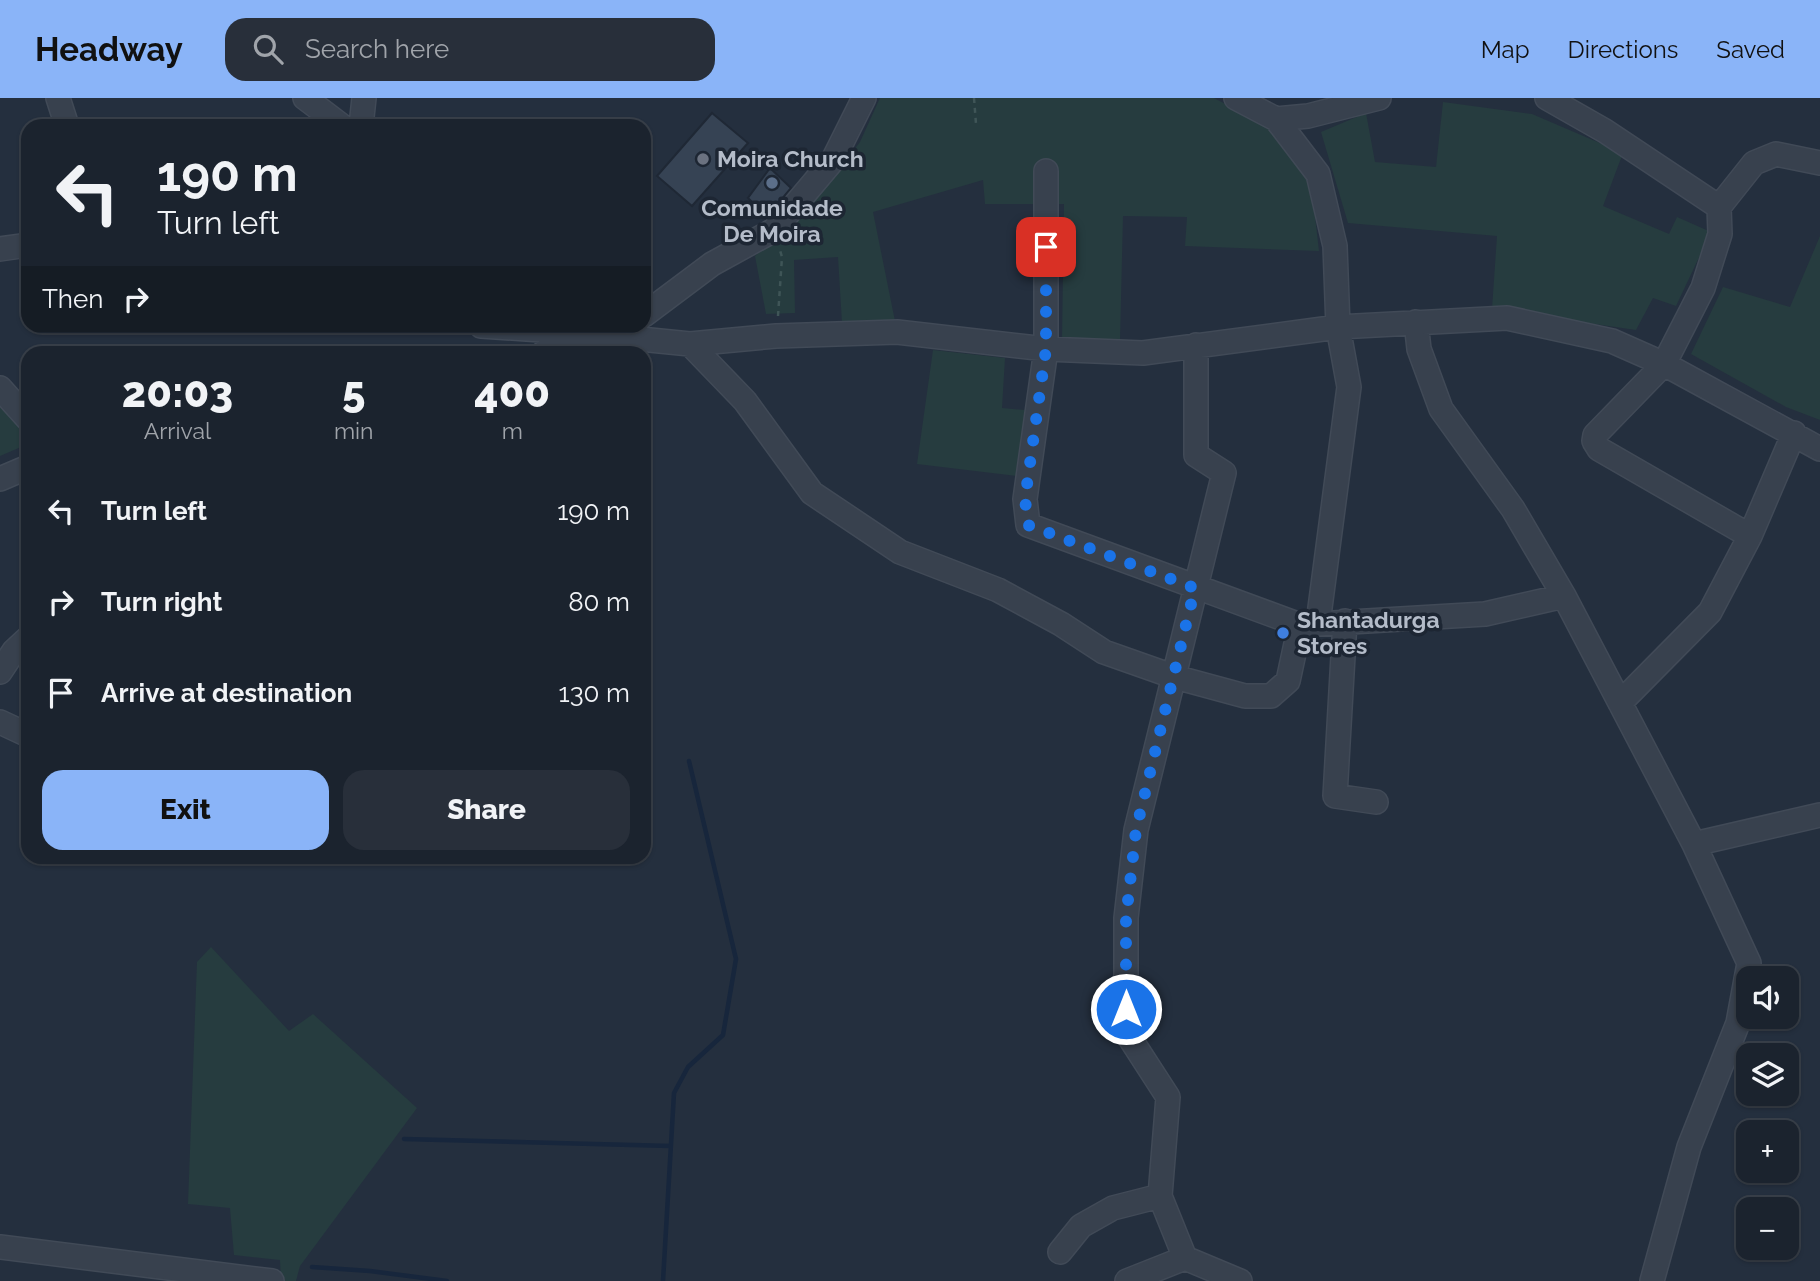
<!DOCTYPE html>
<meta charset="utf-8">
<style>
:root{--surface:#1b232e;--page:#282f3a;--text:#f1f3f6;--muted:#a0a4aa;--line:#39404a;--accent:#8ab4f8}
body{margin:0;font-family:Raleway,sans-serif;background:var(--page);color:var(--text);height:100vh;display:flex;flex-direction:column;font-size:26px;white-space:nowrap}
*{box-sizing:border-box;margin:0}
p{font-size:23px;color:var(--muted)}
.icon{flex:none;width:38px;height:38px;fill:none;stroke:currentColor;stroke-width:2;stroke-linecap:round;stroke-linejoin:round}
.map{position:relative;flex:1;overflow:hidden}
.sheet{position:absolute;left:21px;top:248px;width:630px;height:518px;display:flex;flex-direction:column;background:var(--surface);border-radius:21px;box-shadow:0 2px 5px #0004,0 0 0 2px var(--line)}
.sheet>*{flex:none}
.top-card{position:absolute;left:21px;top:21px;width:630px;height:214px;border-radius:21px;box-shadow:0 2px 5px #0004,0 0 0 2px var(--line);background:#1b232e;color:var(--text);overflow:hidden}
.tools{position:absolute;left:1736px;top:868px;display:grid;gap:14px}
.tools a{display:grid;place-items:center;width:63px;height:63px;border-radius:14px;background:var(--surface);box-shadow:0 2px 5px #0004,0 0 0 2px var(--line);font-size:35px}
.pin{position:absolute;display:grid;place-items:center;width:60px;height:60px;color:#fff;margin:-30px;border-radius:14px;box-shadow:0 4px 10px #0006}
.me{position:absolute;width:77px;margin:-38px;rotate:0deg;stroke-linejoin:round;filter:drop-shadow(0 0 5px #0008)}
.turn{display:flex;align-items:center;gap:24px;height:147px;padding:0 21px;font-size:32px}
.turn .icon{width:91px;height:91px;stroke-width:2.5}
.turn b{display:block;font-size:49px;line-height:60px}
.then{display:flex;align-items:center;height:66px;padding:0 21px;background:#0003;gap:14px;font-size:26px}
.eta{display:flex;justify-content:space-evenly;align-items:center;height:119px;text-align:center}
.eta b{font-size:42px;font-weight:800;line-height:49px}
.cta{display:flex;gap:14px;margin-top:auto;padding:14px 21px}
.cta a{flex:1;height:80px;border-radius:21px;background:var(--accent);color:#111;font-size:28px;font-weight:800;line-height:80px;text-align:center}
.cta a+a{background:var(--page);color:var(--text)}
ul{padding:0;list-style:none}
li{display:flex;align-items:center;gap:21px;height:91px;padding:0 21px}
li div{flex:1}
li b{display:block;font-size:26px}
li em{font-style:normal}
header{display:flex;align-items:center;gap:42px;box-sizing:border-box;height:98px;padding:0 35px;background:var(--accent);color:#111}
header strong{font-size:33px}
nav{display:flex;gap:38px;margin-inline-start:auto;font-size:24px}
.search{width:490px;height:63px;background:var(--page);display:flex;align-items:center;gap:18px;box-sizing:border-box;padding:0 24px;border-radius:21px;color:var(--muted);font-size:26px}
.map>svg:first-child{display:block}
.green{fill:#263c3f}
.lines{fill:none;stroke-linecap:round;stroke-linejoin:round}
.stream{stroke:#17263c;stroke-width:4.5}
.building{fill:#364354;stroke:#1f2835;stroke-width:2}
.minor-casing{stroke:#414a57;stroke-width:26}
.path{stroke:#3f5557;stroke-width:2.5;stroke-dasharray:5 5;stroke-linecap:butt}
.minor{stroke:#38414e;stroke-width:23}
.route{stroke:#1a73e8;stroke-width:12;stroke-dasharray:0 21.6}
.worship-dot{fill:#6b7280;stroke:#1d2633;stroke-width:2.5}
.service-dot{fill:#5c6f8a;stroke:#1d2633;stroke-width:2.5}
.shop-dot{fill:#3f7fe0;stroke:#1d2633;stroke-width:2.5}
.labels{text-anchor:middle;stroke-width:7;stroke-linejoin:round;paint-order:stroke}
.poi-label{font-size:23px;font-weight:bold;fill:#b4bcc9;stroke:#1d2633;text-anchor:start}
</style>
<header>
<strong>Headway</strong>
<div class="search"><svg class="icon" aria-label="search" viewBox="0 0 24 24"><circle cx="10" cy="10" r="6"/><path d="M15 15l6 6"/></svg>Search here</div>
<nav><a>Map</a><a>Directions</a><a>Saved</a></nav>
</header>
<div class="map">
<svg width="1820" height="1183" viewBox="0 0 1820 1183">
<rect width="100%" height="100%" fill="#242f3e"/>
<path class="green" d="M880 0H1214L1267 28 1310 75 1319 153 1185 148 1187 119 1123 118 1120 243H1062L1064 106H985L983 82 873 114 896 228 842 225 838 159 794 162 795 215 766 216 755 158 808 112 860 44Z
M1443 4 1532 16 1623 55 1603 108 1669 136 1677 119 1711 134 1676 208 1653 200 1636 232 1492 211 1497 138 1348 125 1321 34 1366 15 1375 64 1436 69Z
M1820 138V322L1786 309 1691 256 1723 189 1790 209Z
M933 252 1005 260 1002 310 1025 312 1017 378 917 366Z
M0 301 28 332V346L0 358Z
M211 849 289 933 313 916 417 1010 300 1168 296 1183H281L280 1162 234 1157 230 1110 188 1106 197 864Z"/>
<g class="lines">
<path class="stream" d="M404 1041 671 1048
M312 1169 370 1173 447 1183
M663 1183 674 995 688 969 723 937 736 861 689 663"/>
</g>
<path class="building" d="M712 15 748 45 692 108 657 78Z
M770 70 791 90 767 119 748 100Z"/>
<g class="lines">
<g class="minor-casing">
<path id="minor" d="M58 0 67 28
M305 0 342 28
M1236 0 1276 21 1318 76 1335 148 1338 229 1349 289 1318 525
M1547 0 1605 33 1719 109
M1276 21 1308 18 1379 0
M361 28 364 0
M1046 73V251L1025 401 1028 427 1300 527 1485 516 1564 498
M0 151 28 147
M644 217 712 166 774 132 833 62 864 0
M1416 224 1419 251 1441 311 1513 411 1564 498 1694 746 1749 865 1738 925 1689 1049 1652 1183
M481 228 570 234
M690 246 745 303 812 395 900 454 998 492 1061 526 1104 554 1175 579 1245 598H1271L1288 583 1300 527
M1196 247V357L1224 375 1136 732 1126 820V934L1168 999 1160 1098 1185 1160 1240 1183
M542 256 570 234 690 246 776 238 897 234 1046 251 1143 255 1338 229 1507 220 1612 243 1664 266 1820 351
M0 290 28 321
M0 381 28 369
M1750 438 1599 351 1594 343 1595 337 1664 266 1703 190 1720 136 1719 109 1754 65 1776 56 1820 65
M1345 523 1335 698 1376 704
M0 574 14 553 28 540
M1620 605 1710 514 1750 438 1794 335
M0 624 28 637
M1694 746 1820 717
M0 1149 272 1183
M1060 1154 1081 1128 1113 1110 1160 1098
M1127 1183 1185 1160"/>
</g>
<path class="path" d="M974 0 976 26
M778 218 782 159 779 149"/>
<use href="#minor" class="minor"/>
</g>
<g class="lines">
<path class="route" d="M1046 149V251L1025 401 1028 427 1195 490 1136 732 1126 820V911"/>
</g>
<circle class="worship-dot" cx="703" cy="61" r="7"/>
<circle class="service-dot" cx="772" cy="85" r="7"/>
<circle class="shop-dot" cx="1283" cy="535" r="7"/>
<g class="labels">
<g class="poi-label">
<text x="717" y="69">Moira Church</text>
<text x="772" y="118" text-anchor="middle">Comunidade<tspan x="772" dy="26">De Moira</tspan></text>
<text x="1297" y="530">Shantadurga<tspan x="1297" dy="26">Stores</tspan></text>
</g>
</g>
</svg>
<div class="tools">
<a><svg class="icon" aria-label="sound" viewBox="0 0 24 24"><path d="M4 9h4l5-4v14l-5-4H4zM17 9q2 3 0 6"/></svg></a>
<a><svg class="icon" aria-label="layers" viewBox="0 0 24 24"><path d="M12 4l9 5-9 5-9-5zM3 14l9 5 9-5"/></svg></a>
<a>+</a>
<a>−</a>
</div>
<div class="pin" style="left:1046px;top:149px;background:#d93025"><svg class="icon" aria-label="arrive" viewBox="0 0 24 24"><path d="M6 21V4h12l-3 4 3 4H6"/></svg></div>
<svg class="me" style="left:1126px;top:911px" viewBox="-20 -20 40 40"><circle r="17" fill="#1a73e8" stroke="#fff" stroke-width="3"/><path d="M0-11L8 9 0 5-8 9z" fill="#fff"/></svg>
<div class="top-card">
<div class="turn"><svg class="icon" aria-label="left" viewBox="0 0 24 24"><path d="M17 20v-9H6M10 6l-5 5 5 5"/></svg><div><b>190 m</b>Turn left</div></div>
<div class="then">Then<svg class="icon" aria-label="right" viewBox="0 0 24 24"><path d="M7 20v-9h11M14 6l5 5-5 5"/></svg></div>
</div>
<section class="sheet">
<div class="eta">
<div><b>20:03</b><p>Arrival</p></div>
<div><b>5</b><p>min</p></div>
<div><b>400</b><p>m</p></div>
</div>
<ul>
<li><svg class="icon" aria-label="left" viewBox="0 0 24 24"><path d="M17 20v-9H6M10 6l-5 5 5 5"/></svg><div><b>Turn left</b></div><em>190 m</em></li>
<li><svg class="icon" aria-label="right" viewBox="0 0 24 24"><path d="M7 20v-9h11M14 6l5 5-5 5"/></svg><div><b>Turn right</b></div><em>80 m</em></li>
<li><svg class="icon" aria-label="arrive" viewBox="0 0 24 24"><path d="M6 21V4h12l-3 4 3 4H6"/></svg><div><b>Arrive at destination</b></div><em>130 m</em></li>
</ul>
<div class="cta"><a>Exit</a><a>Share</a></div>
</section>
</div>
